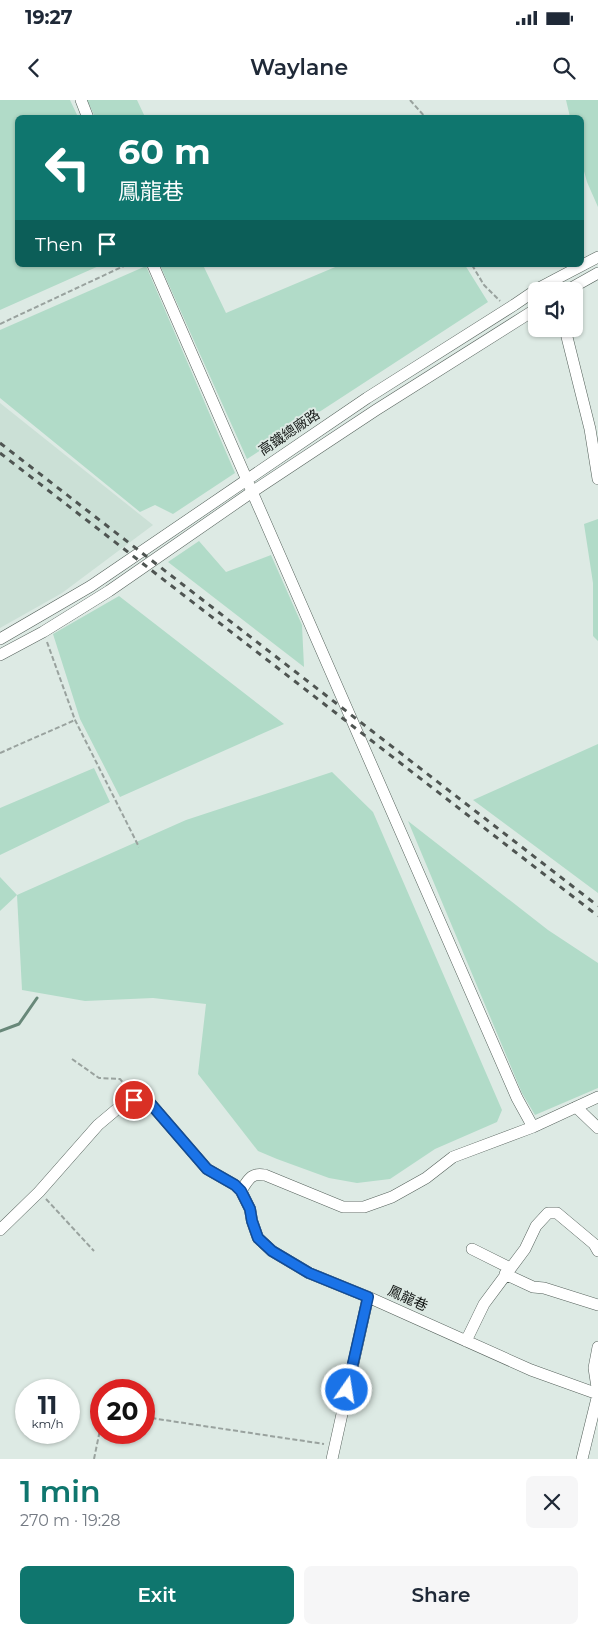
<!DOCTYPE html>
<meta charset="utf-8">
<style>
:root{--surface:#fff;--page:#f6f6f7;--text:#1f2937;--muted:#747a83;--accent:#0f766e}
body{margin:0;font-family:Montserrat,"Noto Sans TC",sans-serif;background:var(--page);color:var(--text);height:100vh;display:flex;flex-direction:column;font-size:19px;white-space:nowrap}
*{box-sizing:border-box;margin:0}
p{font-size:16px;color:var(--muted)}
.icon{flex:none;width:28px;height:28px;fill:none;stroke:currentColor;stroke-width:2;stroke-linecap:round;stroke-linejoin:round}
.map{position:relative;height:1359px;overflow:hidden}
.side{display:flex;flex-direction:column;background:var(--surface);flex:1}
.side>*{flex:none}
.top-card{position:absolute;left:15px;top:15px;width:569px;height:152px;border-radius:8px;box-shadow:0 1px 4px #0004;background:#0f766e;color:#fff;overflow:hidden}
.controls{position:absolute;left:528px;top:182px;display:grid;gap:10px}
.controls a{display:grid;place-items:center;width:55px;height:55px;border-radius:8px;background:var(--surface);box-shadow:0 1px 4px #0004;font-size:25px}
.speed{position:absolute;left:15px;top:1279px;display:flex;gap:10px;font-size:25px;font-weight:700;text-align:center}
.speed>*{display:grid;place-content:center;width:65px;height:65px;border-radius:50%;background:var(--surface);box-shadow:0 1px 4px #0004;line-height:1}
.speed small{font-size:12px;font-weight:400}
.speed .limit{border:8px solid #d22;background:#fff;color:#111}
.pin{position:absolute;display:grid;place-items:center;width:42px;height:42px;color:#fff;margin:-21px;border:2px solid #fff;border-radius:50%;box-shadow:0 1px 5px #0007}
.me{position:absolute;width:55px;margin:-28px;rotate:13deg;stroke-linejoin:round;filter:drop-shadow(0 0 4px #0008)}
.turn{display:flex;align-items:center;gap:18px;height:105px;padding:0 20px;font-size:22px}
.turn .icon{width:65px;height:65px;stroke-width:2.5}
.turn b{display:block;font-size:35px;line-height:42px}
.then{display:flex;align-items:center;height:48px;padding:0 20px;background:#0003;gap:10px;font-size:19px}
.round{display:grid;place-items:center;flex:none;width:52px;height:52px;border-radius:8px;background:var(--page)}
.overview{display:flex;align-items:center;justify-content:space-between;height:85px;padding:0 20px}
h1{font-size:30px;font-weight:600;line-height:38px;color:var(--accent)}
.cta{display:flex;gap:10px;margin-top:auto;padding:10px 20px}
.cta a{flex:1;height:58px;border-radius:8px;background:var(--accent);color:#fff;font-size:20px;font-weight:600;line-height:58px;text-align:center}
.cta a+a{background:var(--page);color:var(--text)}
.status{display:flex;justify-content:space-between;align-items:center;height:35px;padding:0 25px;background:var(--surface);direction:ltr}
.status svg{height:14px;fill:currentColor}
header{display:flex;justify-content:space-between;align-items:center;height:65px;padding:0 20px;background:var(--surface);font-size:22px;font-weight:600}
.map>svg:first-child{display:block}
.built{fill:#cbe0d6}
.green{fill:#b1dbc8}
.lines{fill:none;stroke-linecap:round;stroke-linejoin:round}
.stream{stroke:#688879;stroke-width:3}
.minor-casing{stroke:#55615b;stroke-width:12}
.path{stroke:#99a29e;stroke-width:2;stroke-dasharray:5 2.5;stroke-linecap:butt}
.minor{stroke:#fff;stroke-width:11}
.rail{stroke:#4f5552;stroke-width:3;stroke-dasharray:6 6;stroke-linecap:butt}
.route-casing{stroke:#114b97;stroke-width:12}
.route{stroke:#1a73e8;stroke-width:9}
.labels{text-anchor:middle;stroke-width:4;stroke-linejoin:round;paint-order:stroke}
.street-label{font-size:14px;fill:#151917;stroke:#ddeae4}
</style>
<div class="status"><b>19:27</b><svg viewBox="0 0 49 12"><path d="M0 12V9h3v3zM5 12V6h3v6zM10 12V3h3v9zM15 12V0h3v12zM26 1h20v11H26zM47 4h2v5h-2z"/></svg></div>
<header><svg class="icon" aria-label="back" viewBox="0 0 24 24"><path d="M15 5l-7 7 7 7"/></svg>Waylane<svg class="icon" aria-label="search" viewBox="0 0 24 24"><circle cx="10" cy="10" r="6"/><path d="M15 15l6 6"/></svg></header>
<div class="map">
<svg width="598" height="1359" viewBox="0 0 598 1359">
<rect width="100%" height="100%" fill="#ddeae4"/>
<path class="built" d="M0 303 153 425 62 493 0 528Z"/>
<path class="green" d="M0 0H70L78 17 18 18V165H101L0 210Z
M87 0H137L145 17H95Z
M566 0H598V107L587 82 581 60V18L570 17Z
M160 165H203L226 213 340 165H465L488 202 247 359Z
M146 166 235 373 173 414 155 405 140 412 0 298V230Z
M598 419V541L593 536V483L584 424Z
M199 441 226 472 271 455 302 525 304 567 168 462Z
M119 496 284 624 120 697 80 619 53 534Z
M598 644V793L473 700Z
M94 668 110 702 0 755V708Z
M332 672 373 712 502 1010 497 1022 435 1049 390 1079 357 1083 329 1078 277 1059 258 1051 198 974 206 904 153 898 85 901 22 890 17 795 0 811V777L17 795 186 720Z
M408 721 548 830 598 863V988L535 1015 522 993Z"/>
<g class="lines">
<path class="stream" d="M0 931 19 924 37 898"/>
<g class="minor-casing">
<path id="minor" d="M81 0 88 18
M153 165 517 998 533 1027
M566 191 598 173
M565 229 590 329 598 379
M0 539 91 486 367 298 514 205 539 188 598 157
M0 555 43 532 109 491 252 392 376 310 536 209
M576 1007 598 1028
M241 1091C248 1080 251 1072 265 1075L343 1107H364L392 1097 426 1078 453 1057 533 1027 598 997
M0 1130 39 1092 98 1025 123 1004 134 1000 150 1003 207 1069 235 1085 241 1091 250 1109 252 1121 258 1138 272 1151 309 1173 368 1197 531 1270 598 1294
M472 1149 510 1168
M505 1174 533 1187 544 1188 598 1205
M466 1241 484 1204 525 1149 536 1126 548 1113H557L594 1144 598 1151
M332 1359 368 1197
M582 1359 598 1294 594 1268 598 1247"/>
</g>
<path class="path" d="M410 0 426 18
M472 165 484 185 500 201
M0 224 126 165
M47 542 75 620 139 747
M0 653 75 620
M72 959 99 978 120 979 130 991
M46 1099 94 1151
M144 1317 324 1344
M94 1359 101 1325"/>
<use href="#minor" class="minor"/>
<path class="rail" d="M0 343 598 806
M0 353 598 816"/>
</g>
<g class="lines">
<g class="route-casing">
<path id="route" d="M134 1000 150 1003 207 1069 235 1085 241 1091 250 1109 252 1121 258 1138 272 1151 309 1173 368 1197 347 1290"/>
</g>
<use href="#route" class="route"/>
</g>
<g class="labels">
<g class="street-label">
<text transform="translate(289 332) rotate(-34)" y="5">高鐵總廠路</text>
<text transform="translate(408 1198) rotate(24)" y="5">鳳龍巷</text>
</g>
</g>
</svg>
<div class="controls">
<a><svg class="icon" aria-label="sound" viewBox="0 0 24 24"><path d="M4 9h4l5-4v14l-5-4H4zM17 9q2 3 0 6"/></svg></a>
</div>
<div class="speed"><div>11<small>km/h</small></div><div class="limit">20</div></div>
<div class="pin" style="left:134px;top:1000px;background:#d93025"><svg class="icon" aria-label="arrive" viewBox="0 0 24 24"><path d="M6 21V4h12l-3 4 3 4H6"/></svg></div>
<svg class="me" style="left:347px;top:1290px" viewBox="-20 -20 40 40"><circle r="17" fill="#1a73e8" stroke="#fff" stroke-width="3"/><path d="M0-11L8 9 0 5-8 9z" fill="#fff"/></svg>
<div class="top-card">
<div class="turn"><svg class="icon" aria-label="left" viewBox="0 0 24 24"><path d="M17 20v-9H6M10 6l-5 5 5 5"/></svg><div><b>60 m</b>鳳龍巷</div></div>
<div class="then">Then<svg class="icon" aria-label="arrive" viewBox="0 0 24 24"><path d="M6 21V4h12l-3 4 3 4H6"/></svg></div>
</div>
</div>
<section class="side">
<div class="overview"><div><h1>1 min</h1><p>270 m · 19:28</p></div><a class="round"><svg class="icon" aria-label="close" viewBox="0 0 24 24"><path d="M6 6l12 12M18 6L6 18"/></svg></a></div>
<div class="cta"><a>Exit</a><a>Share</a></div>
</section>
